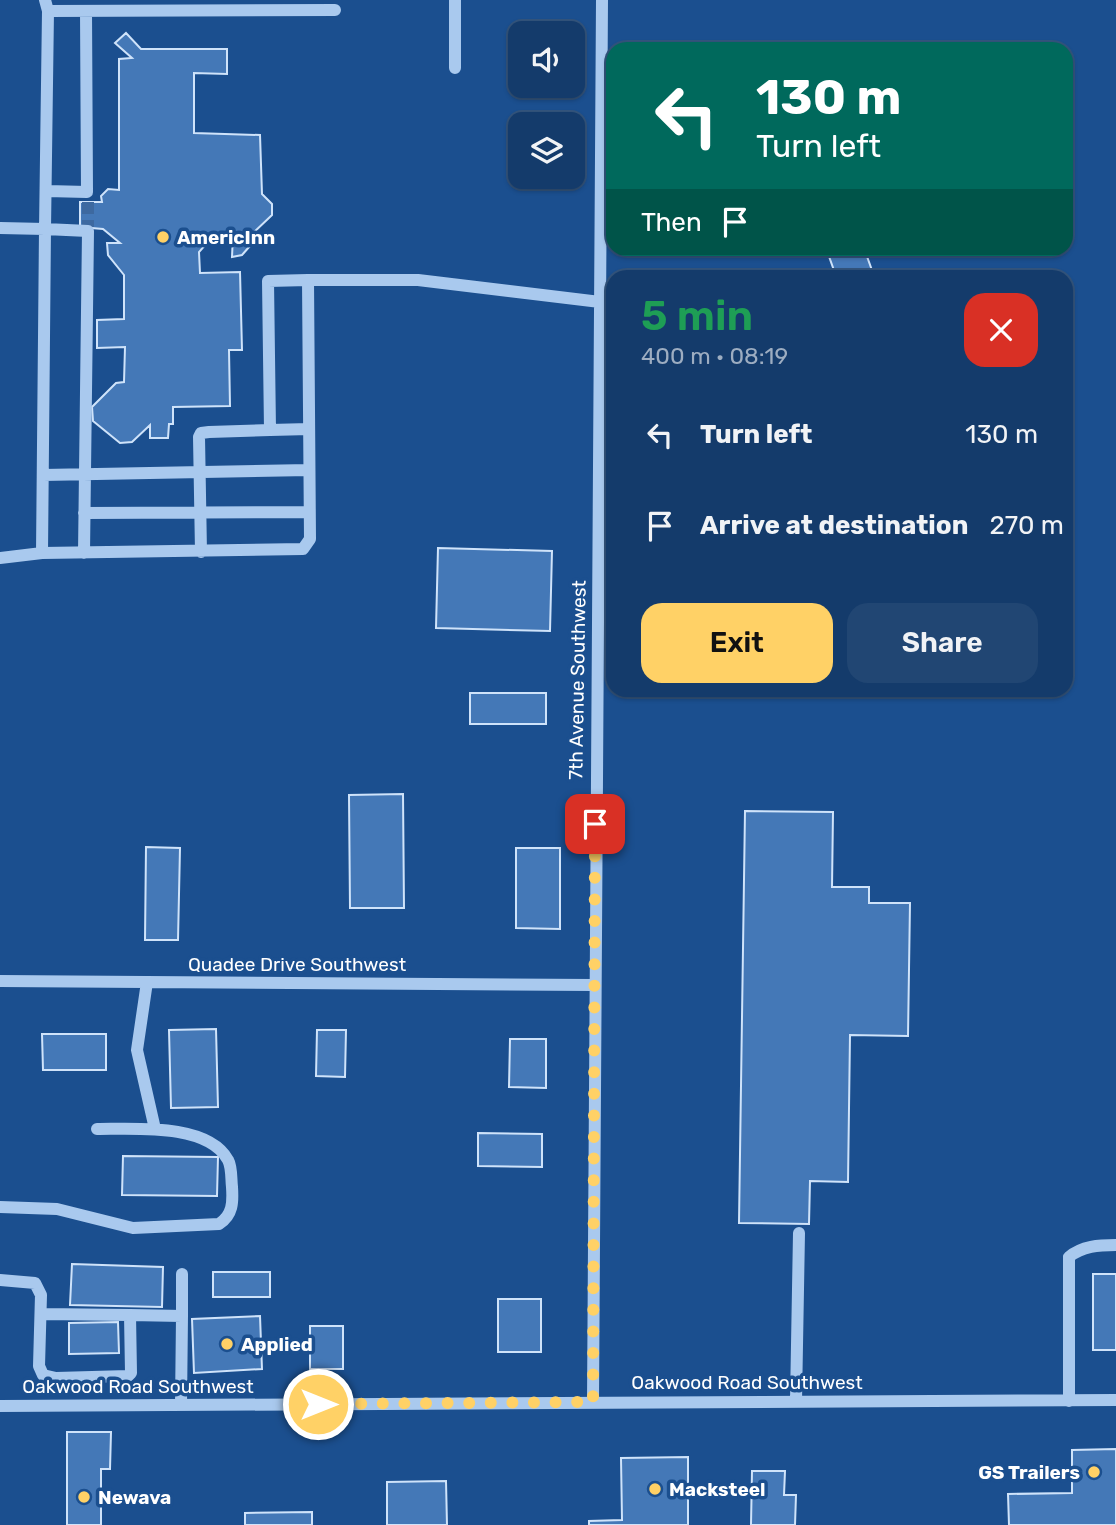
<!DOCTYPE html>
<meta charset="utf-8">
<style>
:root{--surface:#143b6b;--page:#214673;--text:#f1f3f6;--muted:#9dadc1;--line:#33557e;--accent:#ffd166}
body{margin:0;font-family:Rubik,sans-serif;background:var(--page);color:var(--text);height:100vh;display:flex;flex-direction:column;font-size:26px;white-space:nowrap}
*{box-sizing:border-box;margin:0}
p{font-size:23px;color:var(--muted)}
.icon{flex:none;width:38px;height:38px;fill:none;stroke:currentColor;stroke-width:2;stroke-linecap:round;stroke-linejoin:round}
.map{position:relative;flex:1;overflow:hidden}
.sheet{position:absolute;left:606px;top:270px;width:467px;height:427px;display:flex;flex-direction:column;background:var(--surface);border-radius:21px;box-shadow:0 2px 5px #0004,0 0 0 2px var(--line)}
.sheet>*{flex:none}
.guide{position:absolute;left:606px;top:42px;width:467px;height:214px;border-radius:21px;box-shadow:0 2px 5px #0004,0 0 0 2px var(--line);background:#00695c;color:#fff;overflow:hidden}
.controls{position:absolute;left:508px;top:21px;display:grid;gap:14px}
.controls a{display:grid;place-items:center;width:77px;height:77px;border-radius:14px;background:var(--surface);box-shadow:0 2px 5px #0004,0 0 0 2px var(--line);font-size:35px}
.pin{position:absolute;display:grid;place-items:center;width:60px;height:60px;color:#fff;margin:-30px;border-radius:14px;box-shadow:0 4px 10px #0006}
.me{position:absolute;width:77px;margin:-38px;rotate:90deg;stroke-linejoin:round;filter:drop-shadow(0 0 5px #0008)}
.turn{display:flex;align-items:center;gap:24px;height:147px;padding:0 35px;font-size:32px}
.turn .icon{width:91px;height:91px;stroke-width:2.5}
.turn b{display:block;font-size:49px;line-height:60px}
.then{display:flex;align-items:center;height:66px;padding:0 35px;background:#0003;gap:14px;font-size:26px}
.round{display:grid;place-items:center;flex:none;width:74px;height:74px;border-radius:21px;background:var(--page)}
.overview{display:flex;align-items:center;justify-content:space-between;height:119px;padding:0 35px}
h1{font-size:42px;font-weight:600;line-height:52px;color:#1e9e55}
.action{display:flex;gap:14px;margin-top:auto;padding:14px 35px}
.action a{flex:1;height:80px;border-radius:21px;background:var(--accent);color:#111;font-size:28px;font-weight:600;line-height:80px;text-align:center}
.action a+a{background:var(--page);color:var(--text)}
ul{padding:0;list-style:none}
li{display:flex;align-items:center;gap:21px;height:91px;padding:0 35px}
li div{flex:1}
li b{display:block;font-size:26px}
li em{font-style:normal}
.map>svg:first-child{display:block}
.building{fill:#4478b7;stroke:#cfe3fa;stroke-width:2}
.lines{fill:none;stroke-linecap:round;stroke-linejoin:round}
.minor-tunnel{stroke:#3d69a0;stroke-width:12;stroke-dasharray:12 6;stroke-linecap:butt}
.minor{stroke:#a9c9ee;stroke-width:12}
.route{stroke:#ffd166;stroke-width:12;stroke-dasharray:0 21.6}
.poi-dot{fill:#ffd166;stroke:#1b4f8f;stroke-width:2.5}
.labels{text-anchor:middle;stroke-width:7;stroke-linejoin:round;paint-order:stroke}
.poi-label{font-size:19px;font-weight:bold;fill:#fff;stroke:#1b4f8f;text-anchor:start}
.street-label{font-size:19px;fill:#fff;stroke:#1b4f8f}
</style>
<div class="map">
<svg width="1116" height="1525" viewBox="0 0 1116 1525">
<rect width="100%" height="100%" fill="#1b4f8f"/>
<path class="building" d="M126 33 141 49H227V74L194 73V133L260 135 262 194 272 204V215L250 236 257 238 242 255 232 257 233 235H214L199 252 200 273 240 272 242 350H229L230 406 173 407V424H169L168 438H150V425L132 442 120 443 93 421 92 407 116 383 124 382 125 347 97 348V320L124 319V275L108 255 107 243H120L103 229 80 227V202H102L101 196 108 189 119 190V59L132 58 115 43Z
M826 248H864L874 276H836Z
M438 548 552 551 550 631 436 628Z
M470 693H546V724H470Z
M403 794 404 908H350L349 795Z
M745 811 833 812 832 887H869V903H910L908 1036 850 1035 848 1182 810 1181 809 1224 739 1223Z
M146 847 180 848 178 940H145Z
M516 848H560V929L516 928Z
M216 1029 218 1107 171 1108 169 1030Z
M317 1030H346L345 1077 316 1076Z
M42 1034H106V1070H43Z
M510 1039H546V1088L509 1087Z
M478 1133 542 1134V1167L478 1166Z
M123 1156 218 1157 217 1196 122 1195Z
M72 1264 163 1267 162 1307 70 1305Z
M213 1272H270V1297H213Z
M1093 1274H1116V1350H1093Z
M498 1299H541V1352H498Z
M260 1316 262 1369 194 1373 192 1319Z
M118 1322 119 1353 69 1354V1323Z
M310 1326H343V1369H310Z
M67 1432H111L110 1469H101V1525H67Z
M1116 1449V1525H1009L1008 1494 1072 1493V1450Z
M688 1457V1525H589V1521L622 1520 621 1458Z
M752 1471H785L784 1495H796L795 1525H751Z
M446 1481 447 1525H387V1482Z
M312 1512V1525H245V1513Z"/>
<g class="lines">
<path class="minor-tunnel" d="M88 202V227"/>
<path class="minor" d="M48 11 335 10
M455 68V0
M47 191 87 192 86 11
M0 228 45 229 48 11 45 0
M270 430 309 429
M43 475 309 470
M84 513 309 512
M201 552 199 437 201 433 209 432 270 430 268 281 308 280
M42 553 303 549 310 539 308 280H418L600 302
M0 558 42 553 45 229 88 231 84 553
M0 981 594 985
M147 982 137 1050 155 1129
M0 1207 57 1209 133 1228 219 1224C233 1215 233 1202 232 1187 231 1179 232 1167 228 1160 208 1123 134 1129 97 1129
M182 1274V1316
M0 1280 35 1283 41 1295 39 1366 43 1375 56 1378 128 1376 131 1373 130 1315 182 1316 181 1405
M41 1314 130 1315
M796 1401 799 1233
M1069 1401V1257C1082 1246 1099 1245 1116 1245
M593 1402 602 0
M0 1406 1116 1400"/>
</g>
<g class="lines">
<path class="route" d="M318 1404 593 1402 595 824"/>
</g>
<g class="poi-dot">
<circle cx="163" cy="237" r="7"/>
<circle cx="227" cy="1344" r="7"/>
<circle cx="1094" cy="1472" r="7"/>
<circle cx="655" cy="1489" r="7"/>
<circle cx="84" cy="1497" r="7"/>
</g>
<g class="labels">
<g class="poi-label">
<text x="177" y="244">AmericInn</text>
<text x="241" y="1351">Applied</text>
<text x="1080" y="1479" text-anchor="end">GS Trailers</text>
<text x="669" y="1496">Macksteel</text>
<text x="98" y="1504">Newava</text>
</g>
<g class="street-label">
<text transform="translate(577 680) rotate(-89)" y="7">7th Avenue Southwest</text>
<text x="297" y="971">Quadee Drive Southwest</text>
<text x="747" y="1389">Oakwood Road Southwest</text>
<text x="138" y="1393">Oakwood Road Southwest</text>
</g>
</g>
</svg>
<div class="controls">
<a><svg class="icon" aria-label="sound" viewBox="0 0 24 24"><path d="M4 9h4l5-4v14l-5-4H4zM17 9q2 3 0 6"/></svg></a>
<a><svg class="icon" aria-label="layers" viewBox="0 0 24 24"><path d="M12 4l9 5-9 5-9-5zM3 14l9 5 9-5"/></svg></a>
</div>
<div class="pin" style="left:595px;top:824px;background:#d93025"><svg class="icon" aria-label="arrive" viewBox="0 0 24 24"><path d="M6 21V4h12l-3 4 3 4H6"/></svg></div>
<svg class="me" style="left:318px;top:1404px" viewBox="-20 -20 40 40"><circle r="17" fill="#ffd166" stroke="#fff" stroke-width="3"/><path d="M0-11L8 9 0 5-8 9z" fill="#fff"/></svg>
<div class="guide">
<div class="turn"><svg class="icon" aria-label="left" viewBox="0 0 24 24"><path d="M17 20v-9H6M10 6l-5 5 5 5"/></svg><div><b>130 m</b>Turn left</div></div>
<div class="then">Then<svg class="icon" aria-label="arrive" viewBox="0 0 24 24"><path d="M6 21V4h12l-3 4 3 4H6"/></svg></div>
</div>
<section class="sheet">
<div class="overview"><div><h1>5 min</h1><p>400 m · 08:19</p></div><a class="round" style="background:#d93025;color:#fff"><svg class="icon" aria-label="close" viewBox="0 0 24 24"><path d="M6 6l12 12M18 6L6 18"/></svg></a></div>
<ul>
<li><svg class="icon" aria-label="left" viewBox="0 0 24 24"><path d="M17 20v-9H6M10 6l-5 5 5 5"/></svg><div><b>Turn left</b></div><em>130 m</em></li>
<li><svg class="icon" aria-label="arrive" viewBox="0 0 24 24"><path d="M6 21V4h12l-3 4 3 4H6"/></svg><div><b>Arrive at destination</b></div><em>270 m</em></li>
</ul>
<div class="action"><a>Exit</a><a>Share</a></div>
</section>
</div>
